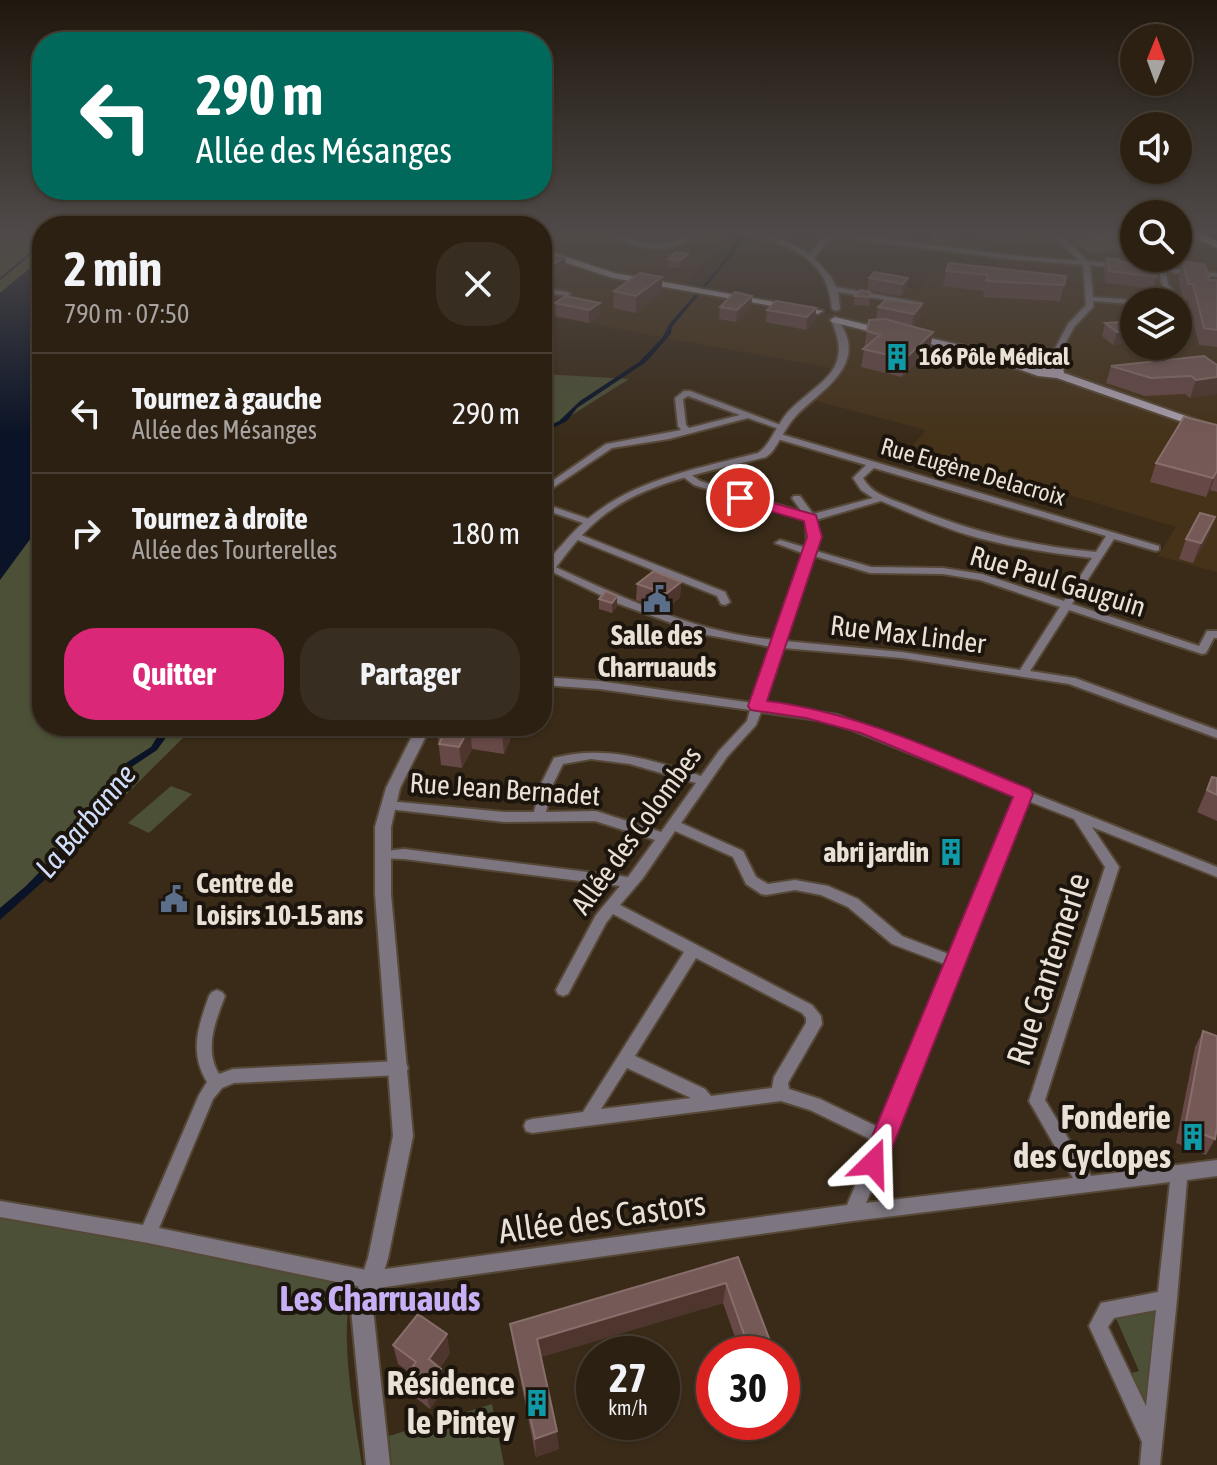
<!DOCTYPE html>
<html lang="fr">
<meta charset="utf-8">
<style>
:root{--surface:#2c2013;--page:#382d21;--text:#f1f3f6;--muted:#a6a3a0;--line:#483e33;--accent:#db2777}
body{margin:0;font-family:"Asap Condensed",sans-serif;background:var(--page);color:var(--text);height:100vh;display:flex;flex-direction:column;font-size:30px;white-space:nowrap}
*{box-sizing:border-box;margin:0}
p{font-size:26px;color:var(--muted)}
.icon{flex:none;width:44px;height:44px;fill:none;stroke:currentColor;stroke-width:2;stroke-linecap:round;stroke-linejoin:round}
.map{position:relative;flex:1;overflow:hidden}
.drawer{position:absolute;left:32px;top:216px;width:520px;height:520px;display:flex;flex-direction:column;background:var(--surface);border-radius:32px;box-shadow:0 2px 6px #0004,0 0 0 2px var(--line)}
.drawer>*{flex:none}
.hud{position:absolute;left:32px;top:32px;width:520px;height:168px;border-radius:32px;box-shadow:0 2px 6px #0004,0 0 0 2px var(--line);background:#00695c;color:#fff;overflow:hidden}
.needle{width:52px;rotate:1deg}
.buttons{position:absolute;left:1120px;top:24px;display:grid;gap:16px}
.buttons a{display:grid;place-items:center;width:72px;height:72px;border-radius:50%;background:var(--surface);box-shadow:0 2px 6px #0004,0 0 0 2px var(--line);font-size:40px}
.speed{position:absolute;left:576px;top:1336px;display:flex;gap:16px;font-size:40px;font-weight:700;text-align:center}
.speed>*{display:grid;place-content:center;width:104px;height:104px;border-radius:50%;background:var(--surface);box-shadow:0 2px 6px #0004,0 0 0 2px var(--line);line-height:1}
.speed small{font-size:20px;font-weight:400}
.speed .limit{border:12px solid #d22;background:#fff;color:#111}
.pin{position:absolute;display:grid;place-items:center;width:68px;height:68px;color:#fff;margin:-34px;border:4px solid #fff;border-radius:50%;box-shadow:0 2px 8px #0007}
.me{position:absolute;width:88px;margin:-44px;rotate:22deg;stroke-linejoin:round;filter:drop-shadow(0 0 6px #0008)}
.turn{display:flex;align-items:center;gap:28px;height:168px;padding:0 32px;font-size:36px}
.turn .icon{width:104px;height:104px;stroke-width:2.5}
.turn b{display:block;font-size:56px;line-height:68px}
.round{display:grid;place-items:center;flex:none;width:84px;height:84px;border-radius:32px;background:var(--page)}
.summary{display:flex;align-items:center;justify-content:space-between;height:136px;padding:0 32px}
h1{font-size:48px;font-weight:700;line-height:60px}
.action{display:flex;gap:16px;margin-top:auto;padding:16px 32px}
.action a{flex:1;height:92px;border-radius:32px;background:var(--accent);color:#fff;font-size:32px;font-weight:700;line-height:92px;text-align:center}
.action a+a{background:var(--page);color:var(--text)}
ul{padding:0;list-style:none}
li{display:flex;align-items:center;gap:24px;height:120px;padding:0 32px;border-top:2px solid var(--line)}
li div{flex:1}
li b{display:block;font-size:30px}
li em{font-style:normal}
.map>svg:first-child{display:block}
.built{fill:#453219;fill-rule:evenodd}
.green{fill:#4b5036}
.water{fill:#0a1327}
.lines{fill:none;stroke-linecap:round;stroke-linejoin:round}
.stream{stroke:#0a1327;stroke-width:2}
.minor-casing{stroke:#564837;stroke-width:4}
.tertiary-casing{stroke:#564837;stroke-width:4}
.secondary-casing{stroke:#564837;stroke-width:4}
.primary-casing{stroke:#564837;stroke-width:4}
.minor{fill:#7d7680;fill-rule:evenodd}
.tertiary{fill:#7d7680;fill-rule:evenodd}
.secondary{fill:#aa9fae;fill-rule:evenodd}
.primary{fill:#cdbfd2;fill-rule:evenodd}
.wall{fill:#664847}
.shaded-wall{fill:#4e362e}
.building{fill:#745956;stroke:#876e6a;stroke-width:2}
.route{fill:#db2777;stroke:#8e194d;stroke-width:2}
.labels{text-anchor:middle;stroke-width:8;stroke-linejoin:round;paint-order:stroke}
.far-poi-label{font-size:24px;font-weight:bold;fill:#eae1d6;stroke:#1c150d;text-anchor:start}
.far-street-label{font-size:24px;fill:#eae1d6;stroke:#1c150d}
.street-label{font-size:28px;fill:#eae1d6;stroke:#1c150d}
.poi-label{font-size:28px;font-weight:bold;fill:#eae1d6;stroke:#1c150d}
.water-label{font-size:30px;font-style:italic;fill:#d1dffd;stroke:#1c150d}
.near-street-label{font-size:34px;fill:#eae1d6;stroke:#1c150d}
.near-poi-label{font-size:34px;font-weight:bold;fill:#eae1d6;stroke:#1c150d;text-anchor:end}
.near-neighbourhood-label{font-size:36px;font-weight:bold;fill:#c7b0f5;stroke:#1c150d}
</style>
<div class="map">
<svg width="1217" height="1465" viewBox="0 0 1217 1465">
<rect width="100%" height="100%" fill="#3a2b19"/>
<path class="built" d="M542 233H727L684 287 832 314 831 275 918 289 927 274 969 280 977 264 995 266 1000 254 975 233H1134V258H1178V233H1191L1217 245V572L1158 556 1176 527 1053 490 1048 493 906 452 926 430 809 399 836 369 542 315ZM1134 302H1178V346H1134Z"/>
<path class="green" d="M0 233H42V726H195L0 920Z
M542 374 629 379 542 434Z
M171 786 192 794 149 833 128 823Z
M0 1202 358 1276C334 1314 355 1419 362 1465H0Z
M1161 1307 1149 1399 1146 1405 1138 1401 1128 1374 1139 1371 1115 1316Z
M492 1404 504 1465H392L389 1436Z"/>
<path class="water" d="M742 234H746L732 255 672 327 671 334 646 362 577 408 567 421 542 433V429L559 421 580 401 639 362 662 338 670 323 716 271Z
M42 258V523L0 580V293Z
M164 726H174L157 750 127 770 122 782 95 810 85 829 48 877 0 920V908L26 886 55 856 93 801 112 786 123 765 151 747Z"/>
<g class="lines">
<path class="stream" d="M0 279 42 244"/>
<g class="minor-casing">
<path id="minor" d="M605 233C615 233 622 236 631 239 653 247 668 245 689 236L692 238C665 256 631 248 605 233Z
M745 233C769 233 790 242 810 254L826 235 820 233H837L1009 255 1080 261 1050 233H1057L1088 261 1121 264 1124 266 1121 268 1090 265 1093 297 1134 300 1138 302H1134V304L1093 301V307L1074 327 1056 361 1045 368 1041 366 1050 358 1068 324 1086 305 1083 265 1009 259 832 236 814 258 831 277 836 287 922 303 918 305 838 292 840 309 836 311 832 309C829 272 809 254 775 242 765 238 754 237 745 233Z
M1140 266 1217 273V277L1166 272 1168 284 1178 297 1174 302H1166L1170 297 1162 284 1159 272 1138 269V267Z
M542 288 567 292 571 294 567 296 542 292Z
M684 391H690L786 427 782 430 748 418 669 439 612 448 542 495V488L606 444 681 430 678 426 675 398ZM688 396 740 415 689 428 686 425 683 399Z
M777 433 1159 546V550L1156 551 1114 539 1072 604 1199 646 1207 631H1217V638H1214L1206 653 1202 654 1069 610 1030 671 1075 678 1217 730V738L1069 684 902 658 783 648 764 704 838 715 1217 867V877L1092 827 1119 867 1045 1100 1091 1176 1217 1160V1176L1187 1180 1177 1299 1160 1465H1140L1142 1442 1089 1326 1101 1303 1158 1292 1170 1182 853 1221 371 1289 148 1243 0 1217V1201L143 1225 199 1095 207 1082C189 1052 198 1027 209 996L212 992 217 990 222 992 225 996C215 1022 204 1049 219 1074L233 1069 400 1061 406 1063 408 1068 406 1073 400 1075 234 1083 222 1088 213 1099 159 1228 371 1271 847 1205 874 1141 810 1110 781 1101 532 1133 526 1131 524 1126 526 1121 532 1119 583 1112 684 952 613 914 606 923 568 994 563 996 558 994 556 990 558 986 596 915 620 886 404 859 377 858 375 855 377 852 404 849 628 877 655 840 595 821 504 822 388 809 383 808 382 805 383 802 388 801 504 812H534L541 784 554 758C604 744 653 760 701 776L719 751 747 721 750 710 599 689 542 685V677L599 681 753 703 772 647 702 634 619 604 544 568 549 565 553 566C624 598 696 633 775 640L805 554 775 543 780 540 807 548 806 520 694 485 682 476 684 474H690L700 481 802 512 792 498 794 496H800L813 514 873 498 861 490 853 478 866 465 774 438 773 436ZM874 468 1106 536 1096 552C1026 545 968 531 904 504 888 498 872 494 863 478ZM881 501C910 513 938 526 968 535 1009 547 1050 553 1092 558L1064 601 982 574 943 568 871 567 816 551 818 545 816 520ZM814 556 870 573 943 574 980 580 1060 607 1020 670 902 652 785 641ZM761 712 832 722 1017 796 951 955 902 936 858 899 828 886 795 880 768 884 756 877 743 851 681 823 727 757 756 725ZM591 759 630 764 696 783 661 832 596 811 546 812 553 784 563 764ZM1028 801 1074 819 1105 867 1029 1101 1073 1178 866 1203ZM675 831 733 857 746 884 761 894 766 895 795 890 821 895 848 907 892 944 947 965 880 1128 820 1099 789 1089 788 1083 822 1024 821 1016 812 1005 620 905 643 878ZM696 958 802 1013 806 1018V1023L774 1077 772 1088 711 1096 705 1089 635 1056ZM627 1068 691 1098 601 1109ZM1156 1310 1146 1406 1108 1327 1114 1318Z
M542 503 592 520 594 522 589 525 542 509Z
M576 533 725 592 730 602 725 605 721 604 717 596 573 538V534Z"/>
</g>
<g class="tertiary-casing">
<path id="tertiary" d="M835 317C840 321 842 326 845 332 862 370 816 394 795 417 785 428 780 442 771 453L766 457C710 472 644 481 599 519 578 536 563 559 546 580L542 581C542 565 552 556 562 545 614 482 684 472 758 453L763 449C773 438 778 423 788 412 819 380 855 372 831 320Z
M417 726H431L400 788 391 827V894L413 1136 388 1258 373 1309 390 1465H366L351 1309 368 1258 393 1136 375 894V827L386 788Z"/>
</g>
<g class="secondary-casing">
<path id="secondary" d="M542 249 615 273 823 311 818 314 613 278 542 255Z
M835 317 892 331 893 333 888 336 832 322 830 320Z
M911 334 979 349 1033 367 1045 363 1063 367 1064 373 1217 427V434L1057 378 1038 376 972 353 907 339 906 337Z"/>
</g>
<g class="primary-casing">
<path id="primary" d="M1186 233H1199L1217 241V248Z"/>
</g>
<use href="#minor" class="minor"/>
<use href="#tertiary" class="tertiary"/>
<use href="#secondary" class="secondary"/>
<use href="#primary" class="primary"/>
</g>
<path class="wall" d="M636 233H667V240H645Z
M932 233H953L952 237 939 243 932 241Z
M1070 233H1134V251L1089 253 1069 236Z
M1107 258 1121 262 1157 277 1153 289 1105 283 1104 270Z
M668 259 687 261 679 268 668 267Z
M1183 261 1210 280H1217V347L1199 345 1188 300H1183L1178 277Z
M946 271 1066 276 1060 301 983 297 984 291 943 286Z
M869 278H908L906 290 901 296 867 290Z
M614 291 662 293 636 313 613 308Z
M566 296 600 315 589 323 556 316 555 303Z
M752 296 751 308 736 322 719 319 720 307Z
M855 296 870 297 869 306 854 305Z
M922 304 920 317 912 326 933 332 930 349 902 377 861 367 869 320H876L878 307Z
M816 308 815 321 806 330 766 322 767 310Z
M1105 323 1130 330 1126 343 1113 345 1102 336Z
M1217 365 1190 398 1185 394 1145 396 1106 383 1111 366Z
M1217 425V492L1210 490 1206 497 1150 482 1156 463Z
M1215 517 1208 537 1193 563 1179 559 1186 539Z
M681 582 680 597 666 610 636 600 637 584Z
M617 596V606L612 613 599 609V599Z
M439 726H509L510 740 504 754 472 749 462 768 441 765 437 729Z
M1212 777 1217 778V821L1197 812Z
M1203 1031 1215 1139 1206 1155 1176 1143 1195 1047Z
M738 1257 775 1354H741L723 1303 541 1357 559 1449 536 1457 513 1343 510 1324Z
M393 1345 450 1353 440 1368 445 1388 430 1409 411 1394 406 1376 409 1372 398 1364Z"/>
<path class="shaded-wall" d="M941 233H953L952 237 939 243Z
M688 254 687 261 679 268V261Z
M565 257 566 271 545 284V298L542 300V271Z
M662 277V293L636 313V296Z
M908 278 906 290 901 296 903 284Z
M752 296 751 308 736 322 737 310Z
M600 303V315L589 323V310Z
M922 304 920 317 912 326 914 314Z
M816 308 815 321 806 330 807 317Z
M1130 330 1126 343 1113 345 1117 332Z
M933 332 930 349 902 377 905 359Z
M1217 377V394L1190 398 1196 380Z
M1217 471 1210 490 1206 497 1213 478Z
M1215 517 1208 537 1193 563 1201 543Z
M681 582 680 597 666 610V594Z
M617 596V606L612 613V603Z
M506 726H509L510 740 504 754 502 733Z
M470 727 472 749 462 768 459 747Z
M726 1283 723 1303 538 1358 537 1339Z
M447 1334 450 1353 433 1378 429 1359Z
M441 1369 445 1388 430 1409 425 1391Z
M557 1431 559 1449 536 1457 535 1439Z"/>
<path class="building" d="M1087 233H1134V236L1092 238Z
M542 252 565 257 542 271Z
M676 252 688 254 679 261 668 259Z
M1107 258 1120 260 1121 262 1154 265 1157 277 1109 271Z
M1183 261 1205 265 1210 280H1217V330L1204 328 1193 284H1188Z
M949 263 1066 276 1064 285 986 281 988 275 946 271Z
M874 272 908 278 903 284 869 278Z
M640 273 662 277 636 296 614 291Z
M861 290 870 292V297L855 296Z
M735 292 752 296 737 310 720 307Z
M566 296 600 303 589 310 555 303Z
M886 300 922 304 914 314 878 307Z
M776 301 816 308 807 317 767 310Z
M885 319 933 332 905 359 863 349 880 335 867 331 869 320Z
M1121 322 1130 330 1117 332 1105 323Z
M1204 356 1217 365V377L1196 380 1191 376 1151 378 1111 366Z
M1184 417 1217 425V471L1213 478 1156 463Z
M1200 513 1215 517 1201 543 1186 539Z
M654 571 681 582 666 594 637 584Z
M606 591 617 596 612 603 599 599Z
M439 726H506L502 733 470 727 459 747 439 744 446 730 437 729Z
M1212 777 1217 778V795L1207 790Z
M1203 1031 1217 1036V1127L1215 1139 1185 1127Z
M738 1257 775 1354H751L726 1283 537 1339 557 1431 535 1439 510 1324Z
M418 1314 447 1334 429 1359 441 1369 425 1391 406 1376 416 1362 393 1345Z"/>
<linearGradient id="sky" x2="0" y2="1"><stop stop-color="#20180e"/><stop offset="0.53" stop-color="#4f4a49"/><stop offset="1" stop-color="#4f4a49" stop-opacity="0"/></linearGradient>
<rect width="1217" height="438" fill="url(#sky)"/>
<path class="route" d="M740 494 816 515 822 537 767 701C861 713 944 754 1030 789L1033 794 886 1163 882 1172 873 1175 864 1172 861 1163 1013 797 861 733 806 718 751 710 748 706 807 537 804 521 735 501V495Z"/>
<defs>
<g id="building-bare" transform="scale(2.16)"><path d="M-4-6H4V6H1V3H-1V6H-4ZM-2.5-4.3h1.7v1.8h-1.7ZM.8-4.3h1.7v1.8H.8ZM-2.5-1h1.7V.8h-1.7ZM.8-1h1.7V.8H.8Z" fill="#0f9aa8" stroke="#1c150d" stroke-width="2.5" paint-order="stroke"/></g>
<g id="civic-bare" transform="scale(2.16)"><path d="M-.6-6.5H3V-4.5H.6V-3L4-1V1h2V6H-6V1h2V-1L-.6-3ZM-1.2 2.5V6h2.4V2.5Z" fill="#5c6f8a" stroke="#1c150d" stroke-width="2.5" paint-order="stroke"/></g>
</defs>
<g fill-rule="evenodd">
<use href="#building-bare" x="897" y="357"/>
<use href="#civic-bare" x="657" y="599"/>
<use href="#building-bare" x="951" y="852"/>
<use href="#civic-bare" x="174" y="899"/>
<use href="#building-bare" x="1193" y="1137"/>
<use href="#building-bare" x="537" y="1403"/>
</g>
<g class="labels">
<g class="far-poi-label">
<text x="919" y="365">166 Pôle Médical</text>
</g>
<g class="far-street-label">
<text transform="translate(973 472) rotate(16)" y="8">Rue Eugène Delacroix</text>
</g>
<g class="street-label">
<text transform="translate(1058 581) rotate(17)" y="10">Rue Paul Gauguin</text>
<text transform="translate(908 634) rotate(7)" y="10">Rue Max Linder</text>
<text transform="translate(505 789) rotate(4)" y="10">Rue Jean Bernadet</text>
<text transform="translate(636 830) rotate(-54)" y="10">Allée des Colombes</text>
</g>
<g class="poi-label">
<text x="657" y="645">Salle des<tspan x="657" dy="32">Charruauds</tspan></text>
<text x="929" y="862" text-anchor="end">abri jardin</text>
<text x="196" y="893" text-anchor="start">Centre de<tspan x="196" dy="32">Loisirs 10-15 ans</tspan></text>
</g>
<g class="water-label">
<text transform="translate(86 821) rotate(-50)" y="10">La Barbanne</text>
</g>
<g class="near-street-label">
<text transform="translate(1048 969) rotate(-72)" y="12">Rue Cantemerle</text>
<text transform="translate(602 1217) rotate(-8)" y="12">Allée des Castors</text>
</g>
<g class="near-poi-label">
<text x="1171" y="1129">Fonderie<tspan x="1171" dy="39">des Cyclopes</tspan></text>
<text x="515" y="1395">Résidence<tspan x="515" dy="39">le Pintey</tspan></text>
</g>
<g class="near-neighbourhood-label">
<text x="380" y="1311">Les Charruauds</text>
</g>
</g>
</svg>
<div class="buttons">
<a><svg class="needle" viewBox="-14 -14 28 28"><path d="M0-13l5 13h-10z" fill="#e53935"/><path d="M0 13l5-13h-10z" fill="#a6a3a0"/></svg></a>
<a><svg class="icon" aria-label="sound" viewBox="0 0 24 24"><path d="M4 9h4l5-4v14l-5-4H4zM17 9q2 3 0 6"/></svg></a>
<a><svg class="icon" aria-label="search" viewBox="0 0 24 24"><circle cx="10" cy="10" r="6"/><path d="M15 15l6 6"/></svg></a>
<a><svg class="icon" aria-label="layers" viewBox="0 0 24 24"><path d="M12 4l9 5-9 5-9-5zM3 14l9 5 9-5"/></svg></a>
</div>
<div class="speed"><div>27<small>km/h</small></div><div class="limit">30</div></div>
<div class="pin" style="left:740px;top:498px;background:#d93025"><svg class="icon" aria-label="arrive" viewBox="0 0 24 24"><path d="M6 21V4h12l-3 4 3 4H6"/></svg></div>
<svg class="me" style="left:873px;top:1163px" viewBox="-20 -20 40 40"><path d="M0-17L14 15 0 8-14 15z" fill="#db2777" stroke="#fff" stroke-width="4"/></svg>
<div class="hud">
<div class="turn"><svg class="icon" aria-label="left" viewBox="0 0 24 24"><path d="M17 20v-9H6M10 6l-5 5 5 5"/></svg><div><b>290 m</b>Allée des Mésanges</div></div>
</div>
<section class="drawer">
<div class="summary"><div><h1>2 min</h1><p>790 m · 07:50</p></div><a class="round"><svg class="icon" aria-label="close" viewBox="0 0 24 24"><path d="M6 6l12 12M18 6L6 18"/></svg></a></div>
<ul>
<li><svg class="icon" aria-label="left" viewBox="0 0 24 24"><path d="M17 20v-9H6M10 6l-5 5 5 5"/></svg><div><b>Tournez à gauche</b><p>Allée des Mésanges</p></div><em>290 m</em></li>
<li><svg class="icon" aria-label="right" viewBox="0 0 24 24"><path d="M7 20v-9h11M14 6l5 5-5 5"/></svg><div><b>Tournez à droite</b><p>Allée des Tourterelles</p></div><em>180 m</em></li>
</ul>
<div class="action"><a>Quitter</a><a>Partager</a></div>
</section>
</div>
